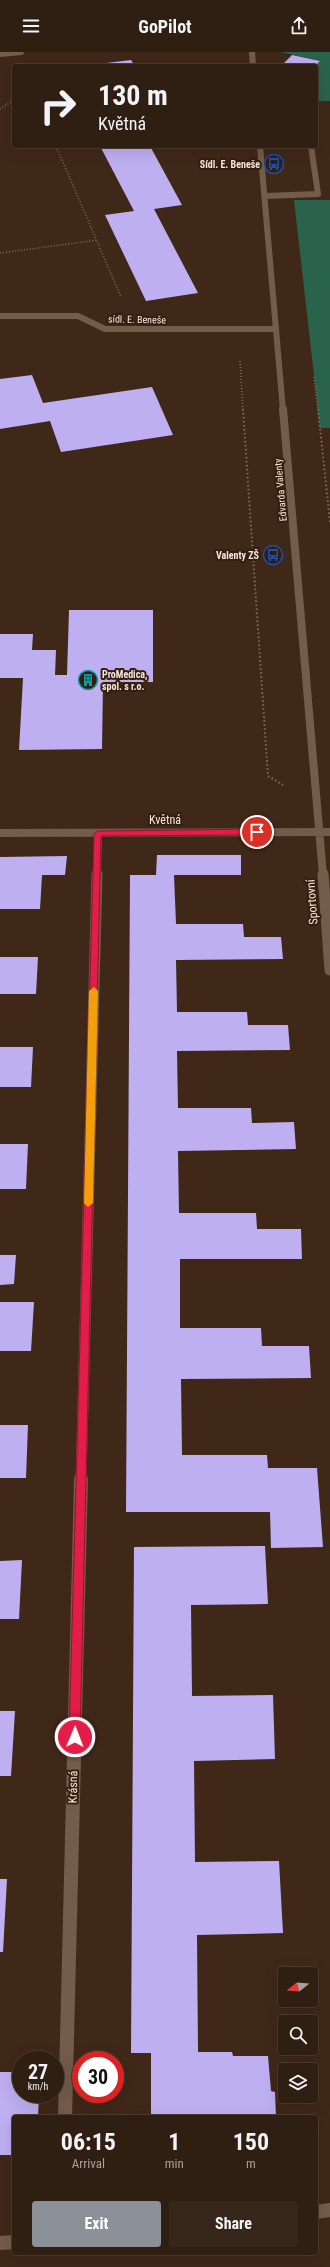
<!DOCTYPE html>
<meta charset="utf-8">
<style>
:root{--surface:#2f1e12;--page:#37271b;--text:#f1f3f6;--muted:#a7a29f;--line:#4a3c32;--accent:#8c9099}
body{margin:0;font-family:"Roboto Condensed",sans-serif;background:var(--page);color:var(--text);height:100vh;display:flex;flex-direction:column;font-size:15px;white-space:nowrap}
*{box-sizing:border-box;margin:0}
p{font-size:13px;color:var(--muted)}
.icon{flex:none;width:22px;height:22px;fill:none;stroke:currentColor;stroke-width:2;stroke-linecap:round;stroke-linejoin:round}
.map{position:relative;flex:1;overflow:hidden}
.details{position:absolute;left:12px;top:2063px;width:306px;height:140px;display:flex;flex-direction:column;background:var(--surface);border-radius:4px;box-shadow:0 4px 16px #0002,0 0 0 1px var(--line)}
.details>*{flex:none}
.banner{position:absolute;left:12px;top:12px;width:306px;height:84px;border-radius:4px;box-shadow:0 4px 16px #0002,0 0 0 1px var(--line);background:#2f1e12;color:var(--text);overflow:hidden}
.needle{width:26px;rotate:253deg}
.buttons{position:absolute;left:278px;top:1915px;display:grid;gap:8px}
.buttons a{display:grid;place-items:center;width:40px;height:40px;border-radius:4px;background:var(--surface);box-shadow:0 4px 16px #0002,0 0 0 1px var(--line);font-size:20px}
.speed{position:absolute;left:12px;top:1999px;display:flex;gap:8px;font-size:20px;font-weight:700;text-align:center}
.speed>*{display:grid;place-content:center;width:52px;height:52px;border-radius:50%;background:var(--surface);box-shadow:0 4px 16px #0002,0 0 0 1px var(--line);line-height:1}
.speed small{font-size:10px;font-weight:400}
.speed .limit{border:6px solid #d22;background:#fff;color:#111}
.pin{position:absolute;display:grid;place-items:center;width:34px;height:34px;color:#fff;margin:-17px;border:2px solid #fff;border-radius:50%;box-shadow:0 1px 4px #0007}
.me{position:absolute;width:44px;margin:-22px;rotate:1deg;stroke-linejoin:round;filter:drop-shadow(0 0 3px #0008)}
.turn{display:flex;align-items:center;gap:14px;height:84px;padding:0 20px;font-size:18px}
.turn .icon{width:52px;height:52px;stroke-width:2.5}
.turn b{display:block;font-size:28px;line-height:34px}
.eta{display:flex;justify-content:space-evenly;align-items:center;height:68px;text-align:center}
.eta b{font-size:24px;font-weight:700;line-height:28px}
.action{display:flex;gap:8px;margin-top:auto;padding:8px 20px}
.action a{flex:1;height:46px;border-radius:4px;background:var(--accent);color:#fff;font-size:16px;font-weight:700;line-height:46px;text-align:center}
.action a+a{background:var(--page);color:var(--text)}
header{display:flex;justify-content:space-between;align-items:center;height:52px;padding:0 20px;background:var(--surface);font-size:18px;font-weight:700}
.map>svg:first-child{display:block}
.green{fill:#2a634c}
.building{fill:#beaff1}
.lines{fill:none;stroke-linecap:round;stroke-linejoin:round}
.path-far1{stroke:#816d60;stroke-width:1.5;stroke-dasharray:1 2;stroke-linecap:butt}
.path{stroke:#816d60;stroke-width:2;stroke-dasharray:1.5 2.5;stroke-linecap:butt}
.service{stroke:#735c49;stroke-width:6}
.minor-far3{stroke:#735c49;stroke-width:6}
.minor-far2{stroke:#735c49;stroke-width:8}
.minor-far1{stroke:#735c49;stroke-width:11}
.minor{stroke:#735c49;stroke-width:14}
.route{fill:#e11d48;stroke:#92132f}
.slow{fill:#f59e0b}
.labels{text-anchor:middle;stroke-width:4;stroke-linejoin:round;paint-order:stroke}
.far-poi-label{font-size:10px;font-weight:bold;fill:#f6e7dd;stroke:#341e0f;text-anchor:end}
.far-street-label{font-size:10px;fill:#f6e7dd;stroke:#341e0f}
.street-label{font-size:12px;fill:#f6e7dd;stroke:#341e0f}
</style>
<header><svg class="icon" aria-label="menu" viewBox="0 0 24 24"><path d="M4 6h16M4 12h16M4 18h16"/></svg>GoPilot<svg class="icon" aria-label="share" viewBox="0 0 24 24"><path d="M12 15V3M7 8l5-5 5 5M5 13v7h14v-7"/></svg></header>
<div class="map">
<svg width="330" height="2215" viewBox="0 0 330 2215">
<rect width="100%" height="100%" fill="#3f2818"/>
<path class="green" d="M281 0H330V49H316L315 14 320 9Z
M294 148H330V376H320Z"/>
<path class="building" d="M292 3 320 9 315 14H281Z
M131 8 135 14H90V13Z
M100 94H150L182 153 154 157 198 241 146 249 105 163 134 159Z
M32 323 43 351 152 335 173 383 61 400 50 369 0 377V327Z
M69 558H153V630H103L102 697 19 698 23 626H0V582H33L32 598H56L55 623H67Z
M157 803H241V823H174L176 872H243L244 885H281L283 907 176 908 177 960H247L248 973H288L290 998 177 999 178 1056H251L252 1071 294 1070 296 1097 178 1099 179 1161H256L257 1177H301L302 1207H180V1276H261L262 1294H309L311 1326 181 1327 182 1403H267L268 1416H317L323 1495 271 1496 270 1460H126L130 823H156Z
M67 804 65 823H42L40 857H0V805Z
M0 905H38L36 942H0Z
M0 995H33L31 1035H0Z
M0 1092H28L26 1137H0Z
M0 1203H16L14 1232 0 1233Z
M0 1250H34L31 1299H0Z
M0 1373H28L26 1426H0Z
M265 1494 268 1552 191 1553 192 1644 273 1643 275 1707 194 1709 195 1810 279 1809 283 1881 197 1883 198 2000H232L233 2004H268L271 2039 275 2040 276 2065H151V2001H131L134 1495Z
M22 1508 19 1567H0V1509Z
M0 1659H15L11 1724H0Z
M0 1827H7L3 1900H0Z
M0 2020H21V2042H39L38 2065H14V2103H0Z"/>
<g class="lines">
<path class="path-far1" d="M0 57 14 48
M56 94 121 245
M0 201 98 188
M240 309 243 358
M314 325 318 358"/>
<path class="path" d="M243 357 268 724 283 733
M318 357 330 470"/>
<path class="service" d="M265 144 318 142 311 94"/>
<path class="minor-far3" d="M252 0 253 14
M0 2 21 0
M260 94 283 358
M0 264H78L105 277H276"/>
<path class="minor-far2" d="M283 357 323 823
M0 781 330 780
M97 823 98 782"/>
<path class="minor-far1" d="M323 822 330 918
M81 1428 97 822"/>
<path class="minor" d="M65 2065 81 1427
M316 2160 330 2158
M0 2191 14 2190"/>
</g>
<path class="route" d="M257 777 261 780 257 783 101 784 80 1685 79 1689 75 1690 71 1689 69 1685 94 782 98 779Z"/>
<path class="slow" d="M94 935 98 939 93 1151 88 1155 84 1151 89 939Z"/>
<defs>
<g id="bus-ring" transform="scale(1)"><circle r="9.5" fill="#341e0f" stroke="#1a4fb4" stroke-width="1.5"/><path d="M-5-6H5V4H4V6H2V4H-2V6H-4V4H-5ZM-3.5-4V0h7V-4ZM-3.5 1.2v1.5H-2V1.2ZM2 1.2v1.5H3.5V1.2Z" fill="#1a4fb4"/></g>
<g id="building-ring" transform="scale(1)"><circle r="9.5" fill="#341e0f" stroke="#0f9aa8" stroke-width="1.5"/><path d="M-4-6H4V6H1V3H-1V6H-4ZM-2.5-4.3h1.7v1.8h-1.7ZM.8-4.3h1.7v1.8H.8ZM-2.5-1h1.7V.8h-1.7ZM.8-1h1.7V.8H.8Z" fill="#0f9aa8"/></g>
</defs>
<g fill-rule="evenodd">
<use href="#bus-ring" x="274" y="112"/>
<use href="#bus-ring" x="273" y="503"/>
<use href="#building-ring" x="88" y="628"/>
</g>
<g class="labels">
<g class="far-poi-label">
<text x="260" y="116">Sídl. E. Beneše</text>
<text x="259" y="507">Valenty ZŠ</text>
<text x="102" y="626" text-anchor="start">ProMedica,<tspan x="102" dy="12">spol. s r.o.</tspan></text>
</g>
<g class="far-street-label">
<text transform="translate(137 267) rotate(1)" y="4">sídl. E. Beneše</text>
<text transform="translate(280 438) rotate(-95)" y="4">Edvarda Valenty</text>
</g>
<g class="street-label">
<text x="165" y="772">Květná</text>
<text transform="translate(312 850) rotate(-94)" y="4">Sportovní</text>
<text transform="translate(73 1735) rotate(-89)" y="4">Krásná</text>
</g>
</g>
</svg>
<div class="buttons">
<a><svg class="needle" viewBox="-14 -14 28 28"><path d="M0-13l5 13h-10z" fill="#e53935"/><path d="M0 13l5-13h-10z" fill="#a7a29f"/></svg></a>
<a><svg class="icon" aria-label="search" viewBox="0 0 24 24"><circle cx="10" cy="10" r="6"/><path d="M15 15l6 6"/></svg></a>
<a><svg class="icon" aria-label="layers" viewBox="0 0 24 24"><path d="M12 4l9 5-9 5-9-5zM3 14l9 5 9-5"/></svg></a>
</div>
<div class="speed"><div>27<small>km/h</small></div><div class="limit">30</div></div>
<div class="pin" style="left:257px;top:780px;background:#d93025"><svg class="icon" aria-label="arrive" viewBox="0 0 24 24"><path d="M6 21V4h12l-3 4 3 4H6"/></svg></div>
<svg class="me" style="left:75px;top:1685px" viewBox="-20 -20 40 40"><circle r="17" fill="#e11d48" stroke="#fff" stroke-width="3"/><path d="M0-11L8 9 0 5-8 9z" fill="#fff"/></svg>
<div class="banner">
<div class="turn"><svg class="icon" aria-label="right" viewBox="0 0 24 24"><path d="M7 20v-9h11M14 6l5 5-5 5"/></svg><div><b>130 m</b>Květná</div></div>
</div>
<section class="details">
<div class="eta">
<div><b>06:15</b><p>Arrival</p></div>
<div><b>1</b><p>min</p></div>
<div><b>150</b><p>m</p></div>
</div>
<div class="action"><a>Exit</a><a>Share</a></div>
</section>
</div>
